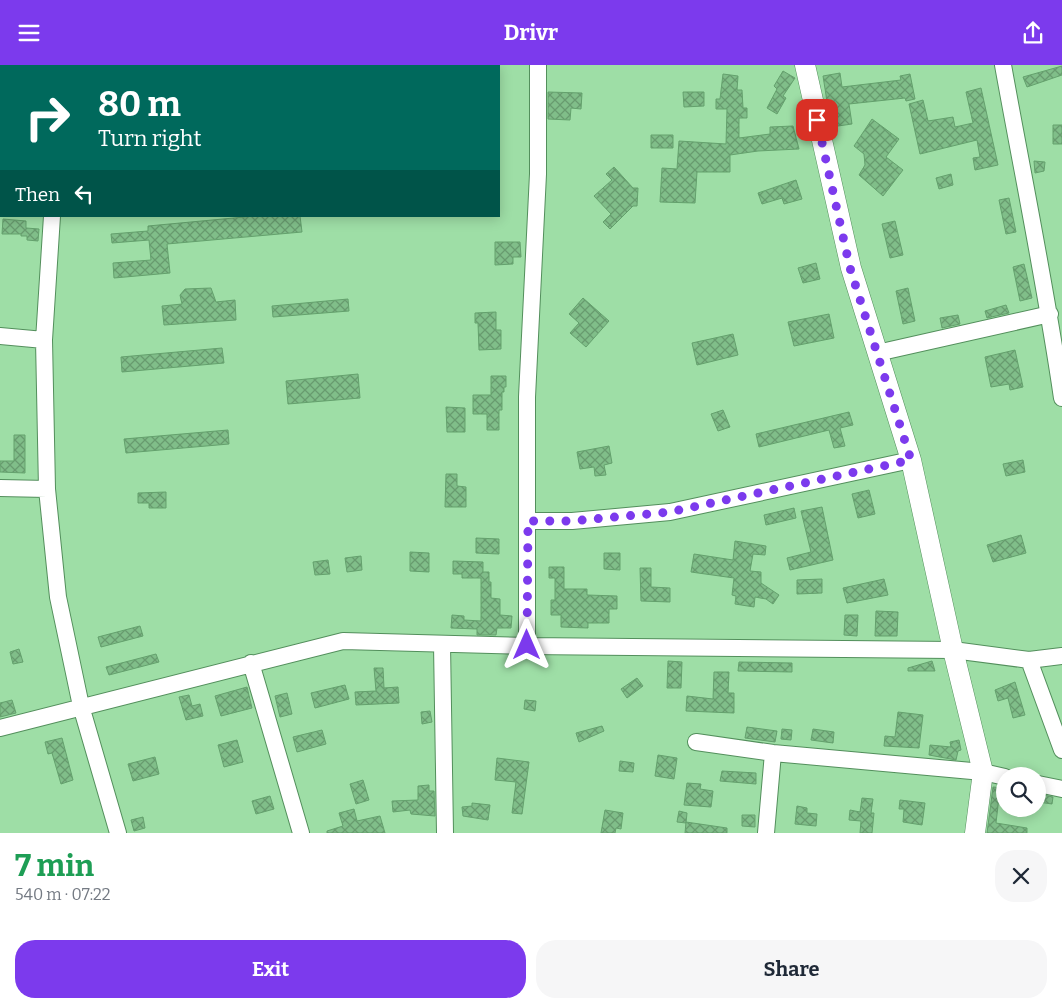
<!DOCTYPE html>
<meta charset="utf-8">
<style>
:root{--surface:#fff;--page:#f6f6f7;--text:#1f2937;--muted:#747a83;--accent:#7c3aed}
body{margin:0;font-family:Bitter,serif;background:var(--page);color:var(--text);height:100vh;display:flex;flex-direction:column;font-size:19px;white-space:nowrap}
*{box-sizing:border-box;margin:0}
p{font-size:16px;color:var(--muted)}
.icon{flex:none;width:28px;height:28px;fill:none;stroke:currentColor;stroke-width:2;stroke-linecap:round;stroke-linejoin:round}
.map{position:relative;height:768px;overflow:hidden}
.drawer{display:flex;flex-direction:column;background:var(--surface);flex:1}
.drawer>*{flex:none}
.guide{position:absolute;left:0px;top:0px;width:500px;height:152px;box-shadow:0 2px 12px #0003;background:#00695c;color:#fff;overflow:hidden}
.buttons{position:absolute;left:996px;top:702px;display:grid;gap:10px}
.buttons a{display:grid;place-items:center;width:50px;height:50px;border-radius:50%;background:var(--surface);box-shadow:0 2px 12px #0003;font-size:25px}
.pin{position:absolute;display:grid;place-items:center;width:42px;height:42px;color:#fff;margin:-21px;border-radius:10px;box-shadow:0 2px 8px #0006}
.me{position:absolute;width:55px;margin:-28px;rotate:0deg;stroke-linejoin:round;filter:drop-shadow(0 0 4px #0008)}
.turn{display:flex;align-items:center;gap:18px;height:105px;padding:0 15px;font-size:22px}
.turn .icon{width:65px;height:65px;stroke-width:2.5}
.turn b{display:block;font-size:35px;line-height:42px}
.then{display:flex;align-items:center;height:48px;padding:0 15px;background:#0003;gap:10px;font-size:19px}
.round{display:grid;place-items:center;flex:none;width:52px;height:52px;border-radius:20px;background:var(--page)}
.summary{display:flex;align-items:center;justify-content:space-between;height:85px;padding:0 15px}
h1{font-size:30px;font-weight:700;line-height:38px;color:#1e9e55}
.action{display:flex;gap:10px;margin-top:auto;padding:10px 15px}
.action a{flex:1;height:58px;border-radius:20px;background:var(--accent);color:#fff;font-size:20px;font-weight:700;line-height:58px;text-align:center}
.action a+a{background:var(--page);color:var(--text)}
header{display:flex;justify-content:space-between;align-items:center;height:65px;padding:0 15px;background:var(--accent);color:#fff;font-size:22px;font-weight:700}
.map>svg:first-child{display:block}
.building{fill:url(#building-cross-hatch);stroke:#64a16d}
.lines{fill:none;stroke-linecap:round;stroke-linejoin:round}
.minor-casing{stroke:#538f5c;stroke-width:18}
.major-casing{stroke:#538f5c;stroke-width:21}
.minor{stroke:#fff;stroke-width:16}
.major{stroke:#fff;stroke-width:20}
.route{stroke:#7c3aed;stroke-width:9;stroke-dasharray:0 16.2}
</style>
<header><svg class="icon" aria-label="menu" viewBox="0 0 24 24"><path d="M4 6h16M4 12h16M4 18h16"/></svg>Drivr<svg class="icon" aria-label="share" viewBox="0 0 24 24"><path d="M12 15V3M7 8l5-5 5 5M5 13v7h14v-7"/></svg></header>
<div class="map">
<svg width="1062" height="768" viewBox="0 0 1062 768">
<defs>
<pattern id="building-cross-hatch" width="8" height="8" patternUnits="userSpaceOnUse" patternTransform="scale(1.25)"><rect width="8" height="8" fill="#80be89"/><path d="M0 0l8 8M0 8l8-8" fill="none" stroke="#689b6f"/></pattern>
</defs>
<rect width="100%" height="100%" fill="#9edea6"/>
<path class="building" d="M1062 1V10L1027 22 1023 12Z
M783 6 795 13 783 31 786 33 777 49 767 43 777 24 774 21Z
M840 8 842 22 901 15 900 11 910 9 915 34 906 36 905 33 849 39 852 59 831 62 823 11Z
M723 9 738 11 737 25H742L743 43H747V53H739V73L770 69V62L793 61 799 84 758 86 730 90V107H697L695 138 660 137 662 103 677 104 679 76 726 79 727 44H716V34H720Z
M981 23 998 100 975 105 973 93 980 92 977 75 920 89 909 39 923 35 928 56 953 52 955 62 973 58 966 27Z
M548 27 582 28 581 44 571 43 570 55 548 54Z
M683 27H704V41L684 42Z
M872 54 899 74 886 92 903 105 883 131 859 110 865 100 864 89 854 81Z
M1053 60H1062V79H1053Z
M651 70H673V83H651Z
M1034 96 1045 97 1044 106 1035 108Z
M614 102 633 123H638L637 141H633L610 164 603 157 611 149 594 131 612 115 606 109Z
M951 109 953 120 939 124 936 113Z
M796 115 802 134 784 139 782 133 762 139 758 128Z
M1009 133 1016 167 1006 169 999 135Z
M255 151H300L302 167 167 179 170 208 114 213 113 198 151 195 149 175 112 178 111 169 148 166V161Z
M3 154 26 156V163L39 164 38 176 27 175V171H21V169H2Z
M895 156 903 190 890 193 882 159Z
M495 177H520L521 192H513V199L495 200Z
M816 198 820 214 803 218 798 203Z
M1024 199 1032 233 1020 236 1013 202Z
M211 223 216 237 235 235 236 255 164 260 162 241 182 239 180 230 185 224Z
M908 223 915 256 903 259 896 226Z
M583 233 609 256 586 282 570 268 579 258 569 249Z
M348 234 349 246 273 252 272 241Z
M1006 240 1009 248 987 253 985 246Z
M496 247V265H501V284L479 285 478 258H475V248Z
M829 249 834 273 794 281 788 257Z
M958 250 960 259 942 263 940 253Z
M733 269 738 290 697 300 692 278Z
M222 283 224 298 122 307 121 292Z
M1015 285 1023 322 1010 325 1009 319 991 322 985 292Z
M358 309 360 333 288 339 286 316Z
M491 311H506V322H504V327H502V345H499V365H487V349H473V330H491Z
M446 342 465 343V367H447Z
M723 345 730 362 718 366 711 349Z
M849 347 853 360 840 363 845 381 834 383 829 365 759 382 756 369Z
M228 365 229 379 126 388 124 374Z
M14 370H25V408L0 407V396H14Z
M609 381 612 398 604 400 606 410 595 411 594 402 580 404 577 387Z
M1023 395 1025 407 1006 411 1003 399Z
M446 409H457V421L466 422V442H445Z
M869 425 875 449 858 453 852 429Z
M166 427V443H149V438H138V428Z
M822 442 833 495 790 505 787 493 811 487 801 446Z
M794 443 796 453 766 460 764 450Z
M1021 470 1026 488 993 497 987 480Z
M476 473 499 474V489L476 488Z
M735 476 766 481 765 490 753 489 750 506 761 507V518L779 530 773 539 766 534 755 532 754 542 735 539 736 531 732 530 734 513 691 507 694 489 733 495Z
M410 487 429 488V507L410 506Z
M604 488H620V505L604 504Z
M361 491 362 505 347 507 345 493Z
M328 495 330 509 315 510 313 497Z
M453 496 483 497V507H489V517H491V533L500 534V550L512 551 511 563H497L496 570H477V564L451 563 452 550 464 551V555L481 556V513H462V509H453Z
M549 502H564V524H587V530L617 531V544H609V558H588V563L561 562V550H551V535H555V513H549Z
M640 503H651V522L670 523V537L641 536Z
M822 514V528L797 529V515Z
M884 514 888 530 847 538 843 523Z
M876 546 898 547 897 571H875Z
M845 550H858L857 571 844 570Z
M140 561 143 571 101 582 98 572Z
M19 584 23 597 13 599 10 587Z
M156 589 159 597 109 610 106 602Z
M668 596 682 597 681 623H667Z
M932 596 935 606H908V603Z
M739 597 792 598V607L738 606Z
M374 603H383L384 623 398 622 399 638 356 640 355 627 376 626Z
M714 607H729L728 628H734V648L686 646 687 631 713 634Z
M637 613 643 621 627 633 621 624Z
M1015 617 1025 650 1013 653 1008 633 998 636 995 625Z
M345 620 349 634 315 643 311 628Z
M247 622 252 643 221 651 215 631Z
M287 628 292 649 280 652 275 631Z
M189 630 192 641 200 639 203 651 186 655 179 632Z
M12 635 16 648 0 652V638Z
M525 635 536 636 535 646 524 644Z
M430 646 432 657 422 659 421 647Z
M898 647 923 650 919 683 884 681 885 671 895 672Z
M602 661 604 666 579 677 576 668Z
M747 662 777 666 775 677 745 673Z
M782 664 792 665 791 675 781 674Z
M813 664 834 667 833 678 811 675Z
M322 665 326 679 297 687 293 672Z
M62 673 73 715 61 719 52 688 48 689 45 677Z
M237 675 243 697 224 702 218 680Z
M959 675 961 685 958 686 956 695 929 690 930 680 951 682 950 677Z
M658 690 677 693 674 714 655 711Z
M155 692 159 709 133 716 128 699Z
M497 693 529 697 522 749 512 748 516 717 495 715Z
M620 696 634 698 633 707 619 706Z
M722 706 756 708V719L720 716Z
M363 715 369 735 356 739 350 719Z
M687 718 701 719 700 724 713 726 711 742 684 740Z
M429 720V726H434L435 751 411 749 410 745 393 747 392 736 418 735V721Z
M993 722 1005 723V733L999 732 996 758 1027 763V768H987Z
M1038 729 1053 732 1052 739 1038 737Z
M270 731 274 744 256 749 252 736Z
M862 733 873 734 871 748H874L872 768H860L861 756 849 755 850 745 860 747Z
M900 735 925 738 922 760 903 757 904 744H899Z
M472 738 490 740 488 755 463 751 462 742 472 741Z
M797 741 807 743V748L817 749 816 761 795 759Z
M354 744 357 756 380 751 385 768H327V766L343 761 339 748Z
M605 745 623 748 621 764 616 763 615 768H601Z
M679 746 687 748 686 758 677 757Z
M742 750H755V762L742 761Z
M143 752 145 763 134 766 131 755Z
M686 757 727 763V768H685Z"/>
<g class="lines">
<g class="minor-casing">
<path id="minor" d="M1003 0C1023 111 1046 222 1062 333
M63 1V0
M52 151 44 275 47 424 58 532 81 641 118 768
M0 271 44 275
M877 288 1050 249
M0 423 47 424
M528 456H572L670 447 911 395
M442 579 445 768
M527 581V332L538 109V0
M1029 595 1062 685
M251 598 301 768
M0 663 343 576 527 581 953 585 1029 595 1062 591
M696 677 773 688 983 707 1005 712
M1038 719 1062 724
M766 768 773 688"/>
</g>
<g class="major-casing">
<path id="major" d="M805 0 851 203 911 395 953 585 983 707 975 768"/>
</g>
<use href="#minor" class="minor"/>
<use href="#major" class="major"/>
</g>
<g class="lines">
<path class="route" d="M527 580 528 456H572L670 447 911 395 850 203 817 55"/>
</g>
</svg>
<div class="buttons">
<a><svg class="icon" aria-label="search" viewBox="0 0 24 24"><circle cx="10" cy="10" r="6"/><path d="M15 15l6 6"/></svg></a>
</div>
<div class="pin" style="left:817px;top:55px;background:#d93025"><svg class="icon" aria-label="arrive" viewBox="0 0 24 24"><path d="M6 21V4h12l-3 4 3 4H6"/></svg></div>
<svg class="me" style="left:527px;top:580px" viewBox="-20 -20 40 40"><path d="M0-17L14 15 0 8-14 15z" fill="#7c3aed" stroke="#fff" stroke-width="4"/></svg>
<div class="guide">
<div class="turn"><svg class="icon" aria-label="right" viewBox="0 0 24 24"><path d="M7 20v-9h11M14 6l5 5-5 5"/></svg><div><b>80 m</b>Turn right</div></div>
<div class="then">Then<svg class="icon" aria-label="left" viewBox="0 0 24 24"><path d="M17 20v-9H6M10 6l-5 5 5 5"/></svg></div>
</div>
</div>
<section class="drawer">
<div class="summary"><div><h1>7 min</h1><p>540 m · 07:22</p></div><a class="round"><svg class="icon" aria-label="close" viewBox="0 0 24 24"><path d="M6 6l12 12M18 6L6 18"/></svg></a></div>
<div class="action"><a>Exit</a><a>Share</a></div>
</section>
